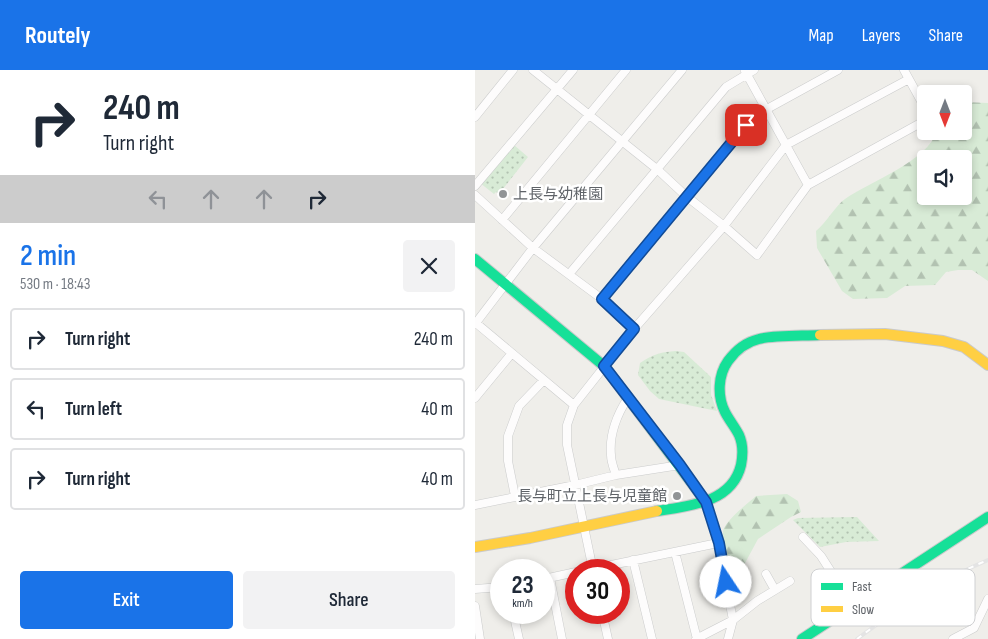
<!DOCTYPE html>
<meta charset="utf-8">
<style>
:root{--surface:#fff;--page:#f2f2f3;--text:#1f2937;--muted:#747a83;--line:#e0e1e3;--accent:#1a73e8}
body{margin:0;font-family:"Sofia Sans Condensed","Noto Sans JP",sans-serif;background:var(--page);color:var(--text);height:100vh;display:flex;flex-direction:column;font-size:19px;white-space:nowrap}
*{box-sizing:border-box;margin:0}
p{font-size:16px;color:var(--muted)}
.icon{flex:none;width:28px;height:28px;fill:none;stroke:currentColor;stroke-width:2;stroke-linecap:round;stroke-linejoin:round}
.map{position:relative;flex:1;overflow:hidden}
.drawer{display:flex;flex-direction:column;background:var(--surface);width:475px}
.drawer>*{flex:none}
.banner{background:#fff;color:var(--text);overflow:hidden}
.needle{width:32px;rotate:180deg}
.controls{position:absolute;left:442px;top:15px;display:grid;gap:10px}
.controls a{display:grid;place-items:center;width:55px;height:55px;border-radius:5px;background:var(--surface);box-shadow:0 2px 8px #0003;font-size:25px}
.speed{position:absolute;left:15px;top:489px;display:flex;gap:10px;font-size:25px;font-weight:700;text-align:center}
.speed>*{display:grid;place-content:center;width:65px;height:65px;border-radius:50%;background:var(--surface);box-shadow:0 2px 8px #0003;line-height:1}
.speed small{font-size:12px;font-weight:400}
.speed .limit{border:8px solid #d22;background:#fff;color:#111}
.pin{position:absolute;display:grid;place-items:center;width:42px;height:42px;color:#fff;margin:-21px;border-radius:10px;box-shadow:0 2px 8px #0006}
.me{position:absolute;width:55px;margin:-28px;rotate:349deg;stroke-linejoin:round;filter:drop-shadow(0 0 4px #0008)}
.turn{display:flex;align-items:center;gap:18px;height:105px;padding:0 20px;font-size:22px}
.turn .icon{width:65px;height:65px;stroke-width:2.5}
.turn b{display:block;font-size:35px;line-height:42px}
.lanes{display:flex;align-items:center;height:48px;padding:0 20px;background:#0003;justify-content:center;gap:25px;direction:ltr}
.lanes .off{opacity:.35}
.round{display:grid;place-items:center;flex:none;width:52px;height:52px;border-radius:5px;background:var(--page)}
.head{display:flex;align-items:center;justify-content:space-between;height:85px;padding:0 20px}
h1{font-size:30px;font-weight:600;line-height:38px;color:var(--accent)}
.action{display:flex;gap:10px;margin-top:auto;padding:10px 20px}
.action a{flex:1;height:58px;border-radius:5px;background:var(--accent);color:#fff;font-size:20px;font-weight:600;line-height:58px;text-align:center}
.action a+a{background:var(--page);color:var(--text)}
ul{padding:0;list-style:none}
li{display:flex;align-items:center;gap:15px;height:62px;margin:0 10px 8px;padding:0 10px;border:2px solid var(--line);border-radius:5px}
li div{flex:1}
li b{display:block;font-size:19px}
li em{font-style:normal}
header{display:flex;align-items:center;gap:30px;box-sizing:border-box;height:70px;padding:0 25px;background:var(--accent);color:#fff}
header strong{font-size:24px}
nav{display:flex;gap:28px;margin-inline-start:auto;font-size:18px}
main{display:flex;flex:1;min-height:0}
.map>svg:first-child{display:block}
.green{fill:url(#green-dots)}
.forest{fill:url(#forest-firs);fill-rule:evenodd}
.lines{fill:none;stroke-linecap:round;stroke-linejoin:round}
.street-casing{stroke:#cbcccc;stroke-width:9}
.fast-casing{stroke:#cacacb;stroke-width:12}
.slow-casing{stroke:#cacacb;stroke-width:12}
.street{stroke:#fdfcfc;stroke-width:8}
.fast{stroke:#16e098;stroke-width:10}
.slow{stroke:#ffcf43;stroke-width:10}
.rail-casing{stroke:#e4e4e4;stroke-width:4}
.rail{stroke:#fff;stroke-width:2;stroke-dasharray:5.5;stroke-linecap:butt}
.route-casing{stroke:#114b97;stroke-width:12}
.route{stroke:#1a73e8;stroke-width:9}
.poi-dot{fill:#919496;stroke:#fff;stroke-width:2}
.labels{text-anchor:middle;stroke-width:5;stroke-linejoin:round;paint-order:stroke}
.poi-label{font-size:15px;fill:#5f6368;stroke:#fff;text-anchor:start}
.key{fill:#fff;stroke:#cfd0d2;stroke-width:1}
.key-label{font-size:14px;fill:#5f6368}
</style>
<header>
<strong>Routely</strong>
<nav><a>Map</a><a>Layers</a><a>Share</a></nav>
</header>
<main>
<section class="drawer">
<div class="banner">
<div class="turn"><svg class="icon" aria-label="right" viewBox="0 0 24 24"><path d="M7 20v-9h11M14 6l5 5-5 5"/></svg><div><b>240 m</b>Turn right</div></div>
<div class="lanes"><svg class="icon off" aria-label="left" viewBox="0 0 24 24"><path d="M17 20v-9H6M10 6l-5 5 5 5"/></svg><svg class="icon off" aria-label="ahead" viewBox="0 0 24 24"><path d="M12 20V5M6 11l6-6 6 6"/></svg><svg class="icon off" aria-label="ahead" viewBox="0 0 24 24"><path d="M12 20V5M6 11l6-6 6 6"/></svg><svg class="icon" aria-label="right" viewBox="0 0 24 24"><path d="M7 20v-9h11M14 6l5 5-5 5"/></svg></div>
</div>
<div class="head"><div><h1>2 min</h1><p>530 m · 18:43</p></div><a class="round"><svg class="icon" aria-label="close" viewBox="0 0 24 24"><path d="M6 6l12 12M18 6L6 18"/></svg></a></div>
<ul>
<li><svg class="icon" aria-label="right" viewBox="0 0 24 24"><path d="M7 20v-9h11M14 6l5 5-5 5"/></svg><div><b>Turn right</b></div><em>240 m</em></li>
<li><svg class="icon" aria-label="left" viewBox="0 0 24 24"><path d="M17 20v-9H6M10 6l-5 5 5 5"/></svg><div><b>Turn left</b></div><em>40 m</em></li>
<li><svg class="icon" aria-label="right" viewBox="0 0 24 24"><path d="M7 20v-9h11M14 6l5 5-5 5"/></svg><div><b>Turn right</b></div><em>40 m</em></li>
</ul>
<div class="action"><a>Exit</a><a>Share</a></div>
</section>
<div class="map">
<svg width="513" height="569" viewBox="0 0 513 569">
<defs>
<pattern id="green-dots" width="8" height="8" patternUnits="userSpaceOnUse" patternTransform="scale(1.25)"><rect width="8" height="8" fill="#d8ebd6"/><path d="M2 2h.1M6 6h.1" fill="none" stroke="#b2c2b1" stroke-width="1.8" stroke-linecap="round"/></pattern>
<pattern id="forest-firs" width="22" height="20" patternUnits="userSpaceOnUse" patternTransform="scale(1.25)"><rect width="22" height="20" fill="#d8ebd6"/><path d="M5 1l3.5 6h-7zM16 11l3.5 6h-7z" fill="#b2c2b1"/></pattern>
</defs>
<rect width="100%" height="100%" fill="#efeeea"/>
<path class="green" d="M39 75 53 87 24 124 21 122 19 124 5 113Z
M201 281 209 282 236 307V325L242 341 184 329 175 321 163 305 165 293C178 284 187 282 201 281Z
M382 447 404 471 371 472 345 477 318 450 323 448Z"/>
<path class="forest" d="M489 32 513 33V211L497 200H483L471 202 460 215 430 216 412 228 378 229 367 221 342 178 341 161C351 153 361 135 370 129 394 112 453 91 462 61H489ZM451 89H489V126H451Z
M312 424 323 431 326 442 316 447 283 469 262 508 256 509C253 495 245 476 248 461 251 450 272 434 281 426Z"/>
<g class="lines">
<g class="street-casing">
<path id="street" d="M58 0 183 100 211 126 249 156 282 185 333 115 451 50
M429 0 451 40
M270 1 333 115
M0 47 38 0
M0 116 98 0
M0 125 58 178 127 229 159 259
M27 150 151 0
M95 203 251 17 279 0
M127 229 271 55 292 39 363 0
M1 253 99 335
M0 254 58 178 207 0
M0 328 37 283
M141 405C139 399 136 392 136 385 134 365 142 344 153 328
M40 426 33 391V366L44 336 68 311
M0 435 100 415 141 405 205 395
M328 467 346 486 360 508 363 510 383 512 392 526
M200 482 222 569
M158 490 177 569
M112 500 243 473
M118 500 92 375V355L99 335 159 259 249 156 311 75 434 9
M291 504 300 520
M75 508 87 569
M69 509 101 502
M0 519 26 517
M0 536 5 569
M38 542 44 569
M127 542 133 569
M221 569 258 550 243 473 231 432
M253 569 258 550 282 531 315 511
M478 569 499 558 513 529"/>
</g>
<g class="fast-casing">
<path id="fast" d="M0 189 129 296 231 432
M182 441C214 436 257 433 266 395 268 385 268 374 264 365 260 357 254 350 250 342 242 326 243 305 253 291 261 280 271 272 284 269 298 265 328 266 345 265
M327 569 513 447"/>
</g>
<g class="slow-casing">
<path id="slow" d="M345 265 410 264 468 271 489 277 513 295
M0 477 55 468 182 441"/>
</g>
<use href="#street" class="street"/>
<use href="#fast" class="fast"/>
<use href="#slow" class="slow"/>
<g class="rail-casing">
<path id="rail" d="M382 569C422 539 466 509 513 490"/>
</g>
<use href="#rail" class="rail"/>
</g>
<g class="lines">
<g class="route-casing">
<path id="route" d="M251 512 244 473 231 432 205 395 129 296 159 259 127 229 271 55"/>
</g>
<use href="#route" class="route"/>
</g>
<g class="poi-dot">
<circle cx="28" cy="124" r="5"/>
<circle cx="202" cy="426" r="5"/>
</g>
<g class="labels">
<g class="poi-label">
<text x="38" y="129">上長与幼稚園</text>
<text x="192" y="431" text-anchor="end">長与町立上長与児童館</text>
</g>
</g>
<rect x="336" y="499" width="164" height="57" rx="8" class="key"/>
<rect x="346" y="513" width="22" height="7" fill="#16e098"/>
<rect x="346" y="536" width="22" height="6" fill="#ffcf43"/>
<g class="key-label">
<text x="377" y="521">Fast</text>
<text x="377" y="544">Slow</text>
</g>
</svg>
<div class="controls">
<a><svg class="needle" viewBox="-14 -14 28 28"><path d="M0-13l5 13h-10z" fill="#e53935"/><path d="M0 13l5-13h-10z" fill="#747a83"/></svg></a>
<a><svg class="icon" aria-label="sound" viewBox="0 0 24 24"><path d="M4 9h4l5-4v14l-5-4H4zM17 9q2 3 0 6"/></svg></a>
</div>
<div class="speed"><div>23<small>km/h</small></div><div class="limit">30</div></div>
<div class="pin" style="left:271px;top:55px;background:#d93025"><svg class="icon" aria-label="arrive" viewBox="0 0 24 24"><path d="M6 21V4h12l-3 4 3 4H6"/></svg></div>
<svg class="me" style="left:251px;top:512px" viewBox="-20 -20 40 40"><circle r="19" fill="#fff"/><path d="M0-13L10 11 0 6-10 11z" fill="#1a73e8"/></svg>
</div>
</main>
